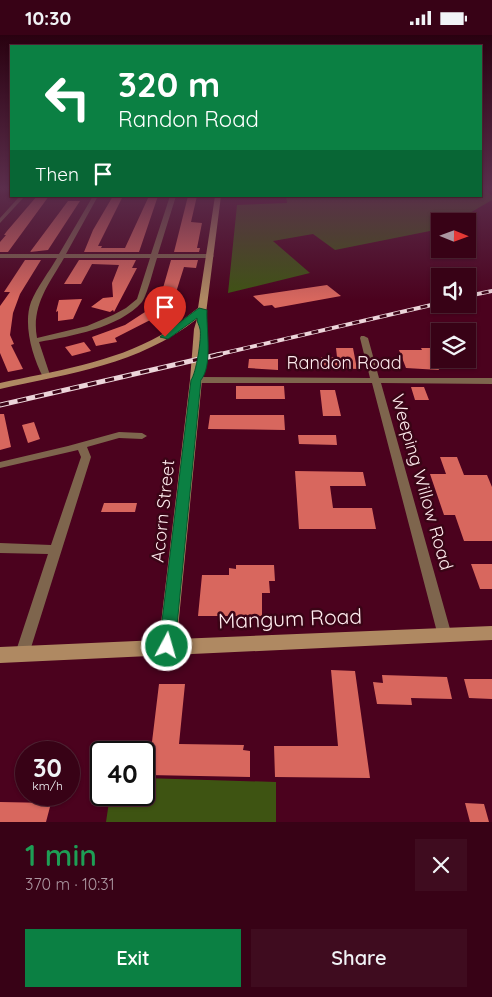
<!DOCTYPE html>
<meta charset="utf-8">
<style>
:root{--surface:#380216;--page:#3f0c1f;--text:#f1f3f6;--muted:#ab97a1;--line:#522435;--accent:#0b8043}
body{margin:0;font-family:Quicksand,sans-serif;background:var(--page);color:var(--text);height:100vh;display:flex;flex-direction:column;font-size:19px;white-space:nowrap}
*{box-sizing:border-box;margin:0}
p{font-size:16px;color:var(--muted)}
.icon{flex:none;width:28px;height:28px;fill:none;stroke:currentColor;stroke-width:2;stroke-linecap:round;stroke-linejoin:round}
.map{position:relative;height:787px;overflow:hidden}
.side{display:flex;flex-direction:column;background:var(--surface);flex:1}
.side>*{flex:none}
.top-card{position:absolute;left:10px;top:10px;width:472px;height:152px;border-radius:0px;box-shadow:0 1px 4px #0004,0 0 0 1px var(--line);background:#0b8043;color:#fff;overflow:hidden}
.needle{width:32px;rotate:91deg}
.tools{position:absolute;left:431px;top:178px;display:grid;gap:10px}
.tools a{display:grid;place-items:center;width:45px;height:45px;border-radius:0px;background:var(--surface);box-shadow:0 1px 4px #0004,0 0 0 1px var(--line);font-size:25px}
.speed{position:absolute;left:15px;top:706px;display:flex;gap:10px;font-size:25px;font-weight:700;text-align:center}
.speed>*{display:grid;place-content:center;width:65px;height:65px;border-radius:50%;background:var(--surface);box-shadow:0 1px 4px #0004,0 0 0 1px var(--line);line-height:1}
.speed small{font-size:12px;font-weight:400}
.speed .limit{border:2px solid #111;border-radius:8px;background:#fff;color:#111}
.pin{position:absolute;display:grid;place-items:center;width:42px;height:42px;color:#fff;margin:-51px -21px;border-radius:50% 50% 50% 0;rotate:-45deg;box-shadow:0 0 5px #0007}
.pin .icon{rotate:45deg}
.me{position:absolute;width:55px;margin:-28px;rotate:6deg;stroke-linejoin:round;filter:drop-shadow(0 0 4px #0008)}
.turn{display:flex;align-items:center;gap:18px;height:105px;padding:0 25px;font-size:22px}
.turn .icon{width:65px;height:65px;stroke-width:2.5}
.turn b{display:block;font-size:35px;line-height:42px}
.then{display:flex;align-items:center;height:48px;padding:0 25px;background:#0003;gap:10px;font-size:19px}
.round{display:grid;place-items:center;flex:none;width:52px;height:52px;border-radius:0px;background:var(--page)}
.headline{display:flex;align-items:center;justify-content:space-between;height:85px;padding:0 25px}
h1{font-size:30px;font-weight:600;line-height:38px;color:#1e9e55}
.button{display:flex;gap:10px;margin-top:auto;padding:10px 25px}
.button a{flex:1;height:58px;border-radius:0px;background:var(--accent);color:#fff;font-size:20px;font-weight:600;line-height:58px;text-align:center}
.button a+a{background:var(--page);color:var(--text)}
.status{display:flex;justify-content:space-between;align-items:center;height:35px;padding:0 25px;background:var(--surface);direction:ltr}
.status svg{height:14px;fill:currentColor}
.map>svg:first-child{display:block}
.green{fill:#3e5412}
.building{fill:#d8675e}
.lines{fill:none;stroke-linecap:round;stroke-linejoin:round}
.street{fill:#7e654d;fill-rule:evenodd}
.secondary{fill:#af8962;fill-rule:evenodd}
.rail-far1-casing{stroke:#ecd4d9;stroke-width:4}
.rail-casing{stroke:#ecd4d9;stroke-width:5}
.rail-far1{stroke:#3a0416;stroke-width:2.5;stroke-dasharray:7;stroke-linecap:butt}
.rail{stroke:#3a0416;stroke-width:3;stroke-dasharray:9;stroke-linecap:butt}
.route{fill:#0b8043;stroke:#07532c}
.labels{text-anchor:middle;stroke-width:5;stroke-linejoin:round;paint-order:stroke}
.street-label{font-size:18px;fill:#ffecef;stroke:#3a0416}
.near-street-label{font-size:21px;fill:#ffecef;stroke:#3a0416}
</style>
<div class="status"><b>10:30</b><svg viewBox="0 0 49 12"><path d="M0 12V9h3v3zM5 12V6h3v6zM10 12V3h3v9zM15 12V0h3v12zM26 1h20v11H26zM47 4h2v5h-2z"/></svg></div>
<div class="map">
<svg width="492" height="787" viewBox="0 0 492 787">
<rect width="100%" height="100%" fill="#4b021e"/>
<path class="green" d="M481 155H486L492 161V165L468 179 466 186H440V194L335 215 313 199 273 206 310 238 228 258 237 170 287 168 286 161H481Z
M144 743 276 747V787H106L110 760H144Z"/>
<path class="building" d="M37 161H49L8 217H0V207L6 200H4L7 196Z
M113 161H123L98 211H102L101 213H125L149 161H158L139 217H84L93 195Z
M188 161H197L191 187 202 188 197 213H200L199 217H174Z
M68 166H80L48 215 30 217Z
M25 225H41L20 259 13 278 10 300 14 309 11 310 23 334 8 337 0 318V271L10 257H4Z
M79 225H136L132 233H137L114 277 113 275 110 277 91 272 103 263 113 262 112 248 119 230 92 229 81 249H64Z
M171 225H198L196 233 184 232 173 267 160 280 115 303 117 307 96 311 92 302 125 290 145 277 155 268 161 260Z
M327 250 341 261 275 273 272 270 264 271 253 261Z
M82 264 73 284 58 286V276L56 277 59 265Z
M84 307 91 316 72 321 65 312Z
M336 313H353L357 334 323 332 321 322H337Z
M421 313H440V324H435L439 335 406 333 399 315H422Z
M249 324H278V335L248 333Z
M236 351H284L285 364H236Z
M411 352H424L429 365H415Z
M320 355H335L341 381H323Z
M0 379H4L11 412 0 415Z
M210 380H284L285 395 208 394Z
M34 387 40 404 28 408 22 390Z
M298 400H336L337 410 299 409Z
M440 422H457L464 440H487L492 452V506H464L455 480H444L430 439H446Z
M295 436 363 437 366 451H330L333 473H372L376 494H299Z
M104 468H137L135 477H101Z
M471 529H492V554H480Z
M236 530H274L275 546H269L270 558H262V581H198L202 540H229V533L236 534Z
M331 635 355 636 370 743 275 742 274 711H338Z
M382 640 447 642 452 664 411 663 412 670 377 669 373 647 383 648Z
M464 644H492V664L469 663Z
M159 649H185L179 709 244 710 243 715 250 716V742L148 740Z
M0 767 51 768 46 787H0Z
M465 768 484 769 489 787H470Z"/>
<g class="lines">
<path class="street" d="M20 161H25L0 188V183Z
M93 161H98L66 219H151L170 161H176L158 219H211L214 221 211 223H157C154 232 147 261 142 267 119 293 71 301 39 307L50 340 46 343 43 342C32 321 23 289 31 267 37 252 49 237 57 223H0V219H59ZM64 223H150L137 264 126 273 113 280 87 291 37 303C31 271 49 249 64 223Z
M361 301H364L368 303 379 343H492V349L381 348 452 601 450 605 445 607 440 605 438 601 372 348H196L191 345 196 342 370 343 360 303Z
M119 397 142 398 147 401 142 404 119 403 87 412 91 422 29 619 27 623 22 625 17 623 15 619 48 519 0 518V508L51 510 81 422 78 415 0 433V427L68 411Z"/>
<path class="secondary" d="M215 161H221L204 294 202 345 177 604 492 591V605L0 628V612L159 605 190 345 194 294 197 284C138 330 71 338 0 354V348C54 336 112 328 161 300 174 292 186 282 198 273Z"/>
<g class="rail-far1-casing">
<path id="rail-far1" d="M468 261 492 256
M216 320 440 268"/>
</g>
<g class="rail-casing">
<path id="rail" d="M0 370 221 319"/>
</g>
<use href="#rail-far1" class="rail-far1"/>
<use href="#rail" class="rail"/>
</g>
<linearGradient id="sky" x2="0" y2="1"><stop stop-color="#290110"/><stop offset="0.58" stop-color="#5b2e4c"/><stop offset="1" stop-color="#5b2e4c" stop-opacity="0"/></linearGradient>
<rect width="492" height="265" fill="url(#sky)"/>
<path class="route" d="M199 273 207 275C206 293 213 330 201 345L175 611 173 616 167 618 161 616 159 611 191 345C196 339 202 302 200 294 199 289 197 288 197 283L168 304 160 302Z"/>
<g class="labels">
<g class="street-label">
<text x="344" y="334">Randon Road</text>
<text transform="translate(422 447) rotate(74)" y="6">Weeping Willow Road</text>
<text transform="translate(163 476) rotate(-84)" y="6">Acorn Street</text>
</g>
<g class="near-street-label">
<text transform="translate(290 584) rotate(-2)" y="7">Mangum Road</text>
</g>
</g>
</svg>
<div class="tools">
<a><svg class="needle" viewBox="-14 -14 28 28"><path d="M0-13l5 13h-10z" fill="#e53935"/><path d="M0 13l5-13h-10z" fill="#ab97a1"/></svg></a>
<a><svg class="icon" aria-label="sound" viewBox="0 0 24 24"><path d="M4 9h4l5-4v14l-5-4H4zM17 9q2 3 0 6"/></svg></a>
<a><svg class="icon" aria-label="layers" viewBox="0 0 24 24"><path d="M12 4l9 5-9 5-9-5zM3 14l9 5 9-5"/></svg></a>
</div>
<div class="speed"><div>30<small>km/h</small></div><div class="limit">40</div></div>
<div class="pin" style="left:165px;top:302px;background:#d93025"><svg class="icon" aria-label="arrive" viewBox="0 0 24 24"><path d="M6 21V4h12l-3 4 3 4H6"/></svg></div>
<svg class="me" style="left:167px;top:611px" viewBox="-20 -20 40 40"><circle r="17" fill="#0b8043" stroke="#fff" stroke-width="3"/><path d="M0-11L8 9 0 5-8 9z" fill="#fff"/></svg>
<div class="top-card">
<div class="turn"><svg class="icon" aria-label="left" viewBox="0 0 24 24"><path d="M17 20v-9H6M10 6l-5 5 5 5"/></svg><div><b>320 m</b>Randon Road</div></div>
<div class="then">Then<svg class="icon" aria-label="arrive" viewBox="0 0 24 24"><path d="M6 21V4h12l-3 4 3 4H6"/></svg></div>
</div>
</div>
<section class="side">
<div class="headline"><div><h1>1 min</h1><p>370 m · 10:31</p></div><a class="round"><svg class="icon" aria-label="close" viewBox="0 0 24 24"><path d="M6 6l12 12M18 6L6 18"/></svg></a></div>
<div class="button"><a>Exit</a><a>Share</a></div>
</section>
